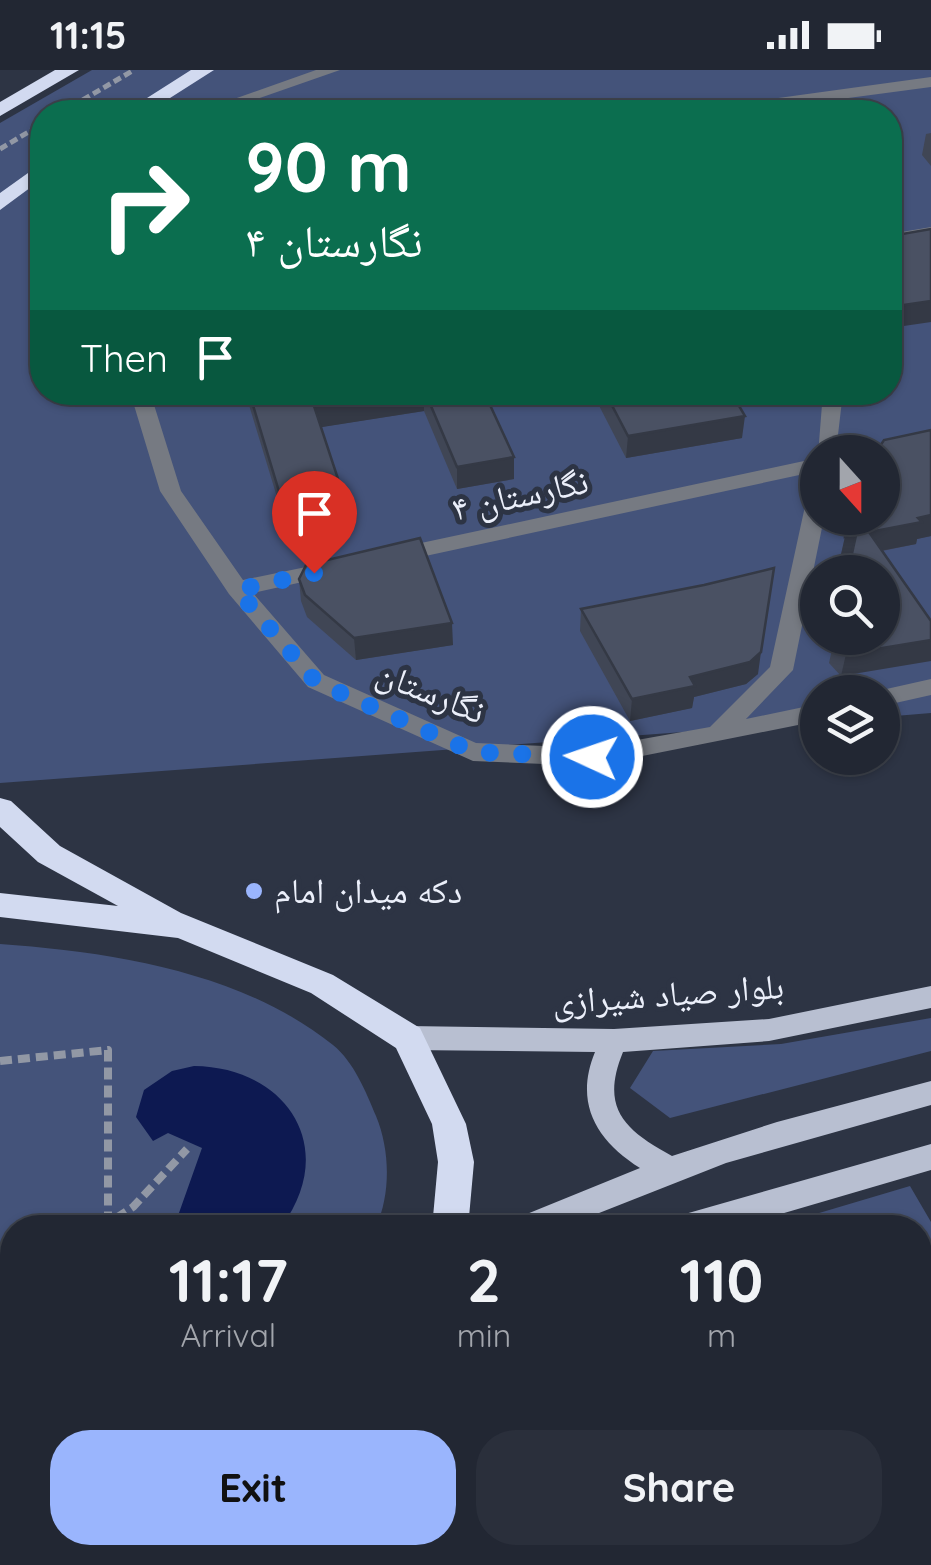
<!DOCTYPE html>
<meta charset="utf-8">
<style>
:root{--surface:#222733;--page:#2a2f3b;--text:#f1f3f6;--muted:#a2a5ac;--line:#3f444e;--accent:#9ab5fd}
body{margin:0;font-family:Quicksand,"Noto Naskh Arabic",sans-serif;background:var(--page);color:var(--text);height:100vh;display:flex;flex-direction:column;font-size:38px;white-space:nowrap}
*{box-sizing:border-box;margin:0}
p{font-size:32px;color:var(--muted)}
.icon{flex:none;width:55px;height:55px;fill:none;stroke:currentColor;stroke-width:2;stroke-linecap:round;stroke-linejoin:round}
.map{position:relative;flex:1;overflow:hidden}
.side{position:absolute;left:0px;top:1145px;width:932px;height:350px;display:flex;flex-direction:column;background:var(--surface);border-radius:40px 40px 0 0;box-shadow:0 2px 8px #0004,0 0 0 2px var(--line)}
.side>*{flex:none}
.banner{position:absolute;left:30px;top:30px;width:872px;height:305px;border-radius:40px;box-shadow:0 2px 8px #0004,0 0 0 2px var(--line);background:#0b6e4f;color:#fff;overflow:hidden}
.needle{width:65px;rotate:159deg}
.buttons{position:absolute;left:800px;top:365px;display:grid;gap:20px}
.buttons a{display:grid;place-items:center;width:100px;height:100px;border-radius:50%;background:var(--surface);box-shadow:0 2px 8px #0004,0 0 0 2px var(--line);font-size:50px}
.pin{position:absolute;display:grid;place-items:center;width:85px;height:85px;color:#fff;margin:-102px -42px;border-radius:50% 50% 50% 0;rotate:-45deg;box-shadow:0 0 10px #0007}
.pin .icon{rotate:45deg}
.me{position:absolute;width:110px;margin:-55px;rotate:273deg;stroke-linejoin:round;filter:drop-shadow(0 0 8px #0008)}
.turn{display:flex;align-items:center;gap:35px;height:210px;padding:0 50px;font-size:45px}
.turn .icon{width:130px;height:130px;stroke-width:2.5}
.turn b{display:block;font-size:70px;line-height:85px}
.then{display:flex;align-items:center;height:95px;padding:0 50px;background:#0003;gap:20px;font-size:38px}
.eta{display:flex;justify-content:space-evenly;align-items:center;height:170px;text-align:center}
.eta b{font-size:60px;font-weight:800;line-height:70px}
.primary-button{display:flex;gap:20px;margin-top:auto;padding:20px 50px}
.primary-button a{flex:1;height:115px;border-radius:40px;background:var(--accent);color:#111;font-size:40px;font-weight:800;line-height:115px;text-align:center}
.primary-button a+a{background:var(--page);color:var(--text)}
.status{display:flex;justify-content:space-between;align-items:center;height:70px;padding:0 50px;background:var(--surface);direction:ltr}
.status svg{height:28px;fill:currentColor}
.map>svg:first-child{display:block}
.green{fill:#44537a;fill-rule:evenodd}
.water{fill:#0d1951}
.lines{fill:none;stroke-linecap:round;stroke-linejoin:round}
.path-far1{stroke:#9298a5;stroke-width:5;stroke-dasharray:8 4;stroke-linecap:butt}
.path{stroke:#9298a5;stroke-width:8;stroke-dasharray:12 6;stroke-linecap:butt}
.minor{fill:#767a82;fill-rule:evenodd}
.major{fill:#b8bfd1;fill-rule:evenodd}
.highway{fill:#d2daf0;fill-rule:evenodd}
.wall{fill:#404655}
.shaded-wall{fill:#343945}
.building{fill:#4a5163;stroke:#343945;stroke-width:2.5}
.route{stroke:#1a73e8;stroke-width:18;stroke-dasharray:0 32.4}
.poi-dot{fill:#9ab5fd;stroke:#2d3444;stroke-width:4}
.labels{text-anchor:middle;stroke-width:10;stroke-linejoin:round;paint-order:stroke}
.street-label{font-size:35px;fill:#ebeffa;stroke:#2d3444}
.poi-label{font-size:35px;fill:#ebeffa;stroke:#2d3444;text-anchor:start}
</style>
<div class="status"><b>11:15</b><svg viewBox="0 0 49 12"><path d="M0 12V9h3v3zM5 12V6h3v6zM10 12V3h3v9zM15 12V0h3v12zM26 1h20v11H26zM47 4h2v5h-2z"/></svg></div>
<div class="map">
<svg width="931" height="1495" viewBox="0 0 931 1495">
<rect width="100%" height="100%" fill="#2d3444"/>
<path class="green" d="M92 0H931V643L883 647 882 622H818L817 652 0 713V53ZM42 42H890V322H42ZM818 382H882V448H818ZM818 502H882V568H818Z
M0 874C112 882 242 902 333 975 354 992 366 1022 376 1046 390 1080 391 1123 376 1157L12 1158V1354L0 1355Z
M931 948V981L670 1048 630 1018 653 981 781 974Z
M910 1116 931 1152V1495H409L411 1482H920V1158L772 1157Z
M169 1483V1482L298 1483 296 1495H96Z"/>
<path class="water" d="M194 996C287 997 340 1078 281 1157H174L202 1078 168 1063 153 1071 136 1047 144 1020 172 1001Z"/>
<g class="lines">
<path class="path-far1" d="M62 42 134 0
M0 79 42 54"/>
<path class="path" d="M0 991 108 980V1153
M101 1158 133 1137 187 1079
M0 1196 12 1193
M532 1482 541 1495
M854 1495 857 1482"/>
<path class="minor" d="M316 0H340L220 42H197Z
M931 7V17L744 42H704L712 37Z
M931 157V167L890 174V164Z
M130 322H150L181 421 243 510 335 491 343 493 346 498 343 503 253 523 324 605 476 673 592 678 710 657 770 597 807 427 818 420V448H824L793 600 746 649 818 634V651L592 696 473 691 308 617 229 524 160 421Z
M823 322H843L836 382 818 385Z
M818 388V401L393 493 382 486 393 479Z
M931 609V625L882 636V622H873Z"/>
<path class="major" d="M931 916V938L769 971 623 982C600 1038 624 1060 672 1086L777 1052 931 1011V1035L726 1093 561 1158H513L517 1148 640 1098C596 1070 574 1033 595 982L408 980 398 976 394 968 398 960 408 956 614 959 769 949Z
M931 1074V1100L733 1158H670L674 1148 685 1144Z
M311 1482H345L342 1495H308Z"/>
<path class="highway" d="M55 0H79L0 46V32Z
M191 0H214L148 42H125Z
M42 93V109L0 140V123Z
M0 728 11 731 60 776 181 843 333 905 420 958 466 1054 474 1092 468 1158H432L438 1092 432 1054 396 978 311 923 178 868 0 847V823L118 836 38 792 0 757Z
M12 1409V1449L0 1450V1410Z"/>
</g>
<path class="wall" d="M931 63V96L922 85 926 64Z
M245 322H484L514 387V409L457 419 424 341 321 357 343 440 284 450Z
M592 322H731L742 368 626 388Z
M931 360V466L917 469 916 474 882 481 841 606 829 593 852 487 840 489 849 448Z
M299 509 453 575 356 590 307 547 301 531Z
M581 539 758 604 746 614 694 627 692 638 630 651 580 561Z"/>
<path class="shaded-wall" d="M931 231V252L890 258V237Z
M401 322H424V341L316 358 314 336Z
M745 346 742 368 626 388 628 366Z
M514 387V409L457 419V397Z
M341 418 343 440 284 450 281 428Z
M931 445V466L917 469 916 474 864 484 869 462Z
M856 465 852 487 840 489 845 467Z
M452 553 453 575 356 590 354 568Z
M931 570V591L841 606 846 584Z
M761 582 758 604 746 614 694 627 692 638 630 651 632 629 690 607Z"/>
<path class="building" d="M931 159V231L890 237V219L902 164Z
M249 322H401L314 336 341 418 281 428Z
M425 322H484L514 387 457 397Z
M605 322H731L745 346 628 366Z
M931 360V445L918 448 922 452 869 462 931 551V570L846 584 833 571 834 568H882V502H848L856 465 845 467 849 448H882V382H876L884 370Z
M420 468 452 553 354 568 305 525 299 509 306 495Z
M774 498 761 582 750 592 690 607 695 616 632 629 581 539 704 515Z"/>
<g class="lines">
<path class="route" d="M314 503 237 520 316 612 474 682 592 687"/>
</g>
<circle class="poi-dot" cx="254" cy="821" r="10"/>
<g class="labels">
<g class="street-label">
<text transform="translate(520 425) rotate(-12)" y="12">نگارستان ۴</text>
<text transform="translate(431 622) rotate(22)" y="12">نگارستان</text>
<text transform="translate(668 924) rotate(-4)" y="12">بلوار صیاد شیرازی</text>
</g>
<g class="poi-label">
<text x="274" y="833">دکه میدان امام</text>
</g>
</g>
</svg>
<div class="buttons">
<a><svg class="needle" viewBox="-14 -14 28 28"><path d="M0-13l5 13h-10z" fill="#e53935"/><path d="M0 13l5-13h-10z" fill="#a2a5ac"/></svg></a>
<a><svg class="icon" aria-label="search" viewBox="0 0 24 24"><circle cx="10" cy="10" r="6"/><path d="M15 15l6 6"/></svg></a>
<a><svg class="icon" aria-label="layers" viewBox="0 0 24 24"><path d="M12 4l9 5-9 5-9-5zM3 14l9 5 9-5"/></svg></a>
</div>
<div class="pin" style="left:314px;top:503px;background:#d93025"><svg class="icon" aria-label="arrive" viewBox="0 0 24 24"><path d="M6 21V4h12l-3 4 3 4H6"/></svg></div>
<svg class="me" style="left:592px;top:687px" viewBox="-20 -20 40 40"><circle r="17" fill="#1a73e8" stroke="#fff" stroke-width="3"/><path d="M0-11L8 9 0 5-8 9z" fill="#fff"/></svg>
<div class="banner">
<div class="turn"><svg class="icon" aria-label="right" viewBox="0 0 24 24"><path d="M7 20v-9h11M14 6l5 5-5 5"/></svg><div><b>90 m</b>نگارستان ۴</div></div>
<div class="then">Then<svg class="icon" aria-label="arrive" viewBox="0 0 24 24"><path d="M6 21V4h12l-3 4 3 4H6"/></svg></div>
</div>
<section class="side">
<div class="eta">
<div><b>11:17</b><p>Arrival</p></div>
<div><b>2</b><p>min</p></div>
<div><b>110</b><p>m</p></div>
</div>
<div class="primary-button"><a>Exit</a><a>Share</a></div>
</section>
</div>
